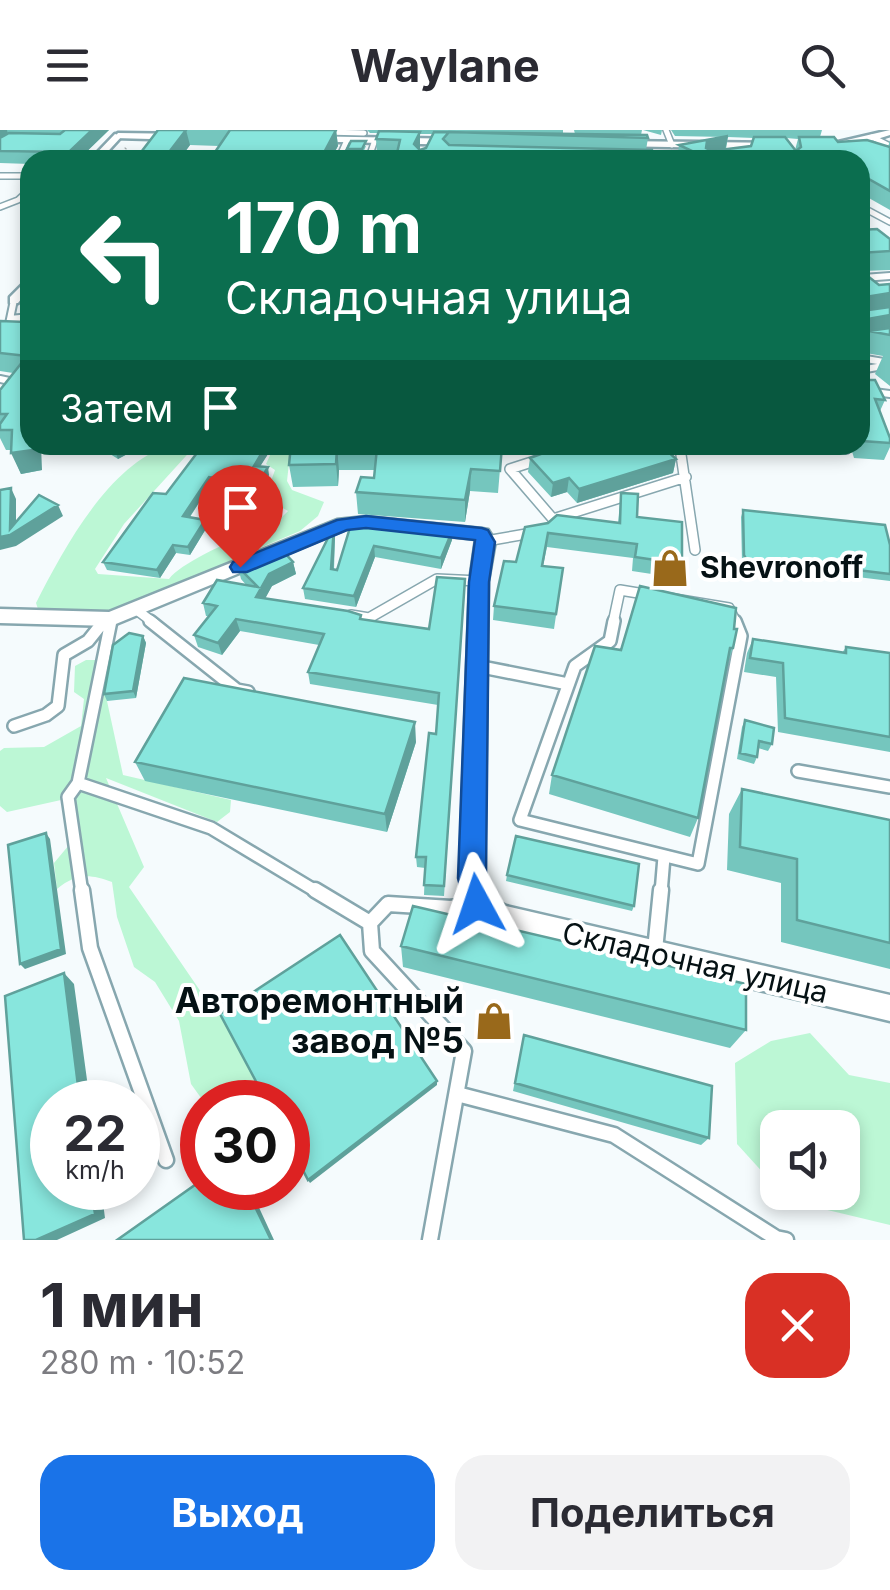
<!DOCTYPE html>
<html lang="ru">
<meta charset="utf-8">
<style>
:root{--surface:#fff;--page:#f2f2f3;--text:#2b2b33;--muted:#7c7c81;--accent:#1a73e8}
body{margin:0;font-family:Inter,sans-serif;background:var(--page);color:var(--text);height:100vh;display:flex;flex-direction:column;font-size:38px;white-space:nowrap}
*{box-sizing:border-box;margin:0}
p{font-size:32px;color:var(--muted)}
.icon{flex:none;width:55px;height:55px;fill:none;stroke:currentColor;stroke-width:2;stroke-linecap:round;stroke-linejoin:round}
.map{position:relative;height:1110px;overflow:hidden}
.sheet{display:flex;flex-direction:column;background:var(--surface);flex:1}
.sheet>*{flex:none}
.hud{position:absolute;left:20px;top:20px;width:850px;height:305px;border-radius:30px;box-shadow:0 5px 15px #0003;background:#0b6e4f;color:#fff;overflow:hidden}
.fabs{position:absolute;left:760px;top:980px;display:grid;gap:20px}
.fabs a{display:grid;place-items:center;width:100px;height:100px;border-radius:20px;background:var(--surface);box-shadow:0 5px 15px #0003;font-size:50px}
.speed{position:absolute;left:30px;top:950px;display:flex;gap:20px;font-size:50px;font-weight:700;text-align:center}
.speed>*{display:grid;place-content:center;width:130px;height:130px;border-radius:50%;background:var(--surface);box-shadow:0 5px 15px #0003;line-height:1}
.speed small{font-size:25px;font-weight:400}
.speed .limit{border:15px solid #d22;background:#fff;color:#111}
.pin{position:absolute;display:grid;place-items:center;width:85px;height:85px;color:#fff;margin:-102px -42px;border-radius:50% 50% 50% 0;rotate:-45deg;box-shadow:0 0 10px #0007}
.pin .icon{rotate:45deg}
.me{position:absolute;width:110px;margin:-55px;rotate:355deg;stroke-linejoin:round;filter:drop-shadow(0 0 8px #0008)}
.turn{display:flex;align-items:center;gap:35px;height:210px;padding:0 40px;font-size:45px}
.turn .icon{width:130px;height:130px;stroke-width:2.5}
.turn b{display:block;font-size:70px;line-height:85px}
.then{display:flex;align-items:center;height:95px;padding:0 40px;background:#0003;gap:20px;font-size:38px}
.round{display:grid;place-items:center;flex:none;width:105px;height:105px;border-radius:30px;background:var(--page)}
.head{display:flex;align-items:center;justify-content:space-between;height:170px;padding:0 40px}
h1{font-size:60px;font-weight:700;line-height:75px}
.cta{display:flex;gap:20px;margin-top:auto;padding:20px 40px}
.cta a{flex:1;height:115px;border-radius:30px;background:var(--accent);color:#fff;font-size:40px;font-weight:700;line-height:115px;text-align:center}
.cta a+a{background:var(--page);color:var(--text)}
header{display:flex;justify-content:space-between;align-items:center;height:130px;padding:0 40px;background:var(--surface);font-size:45px;font-weight:700}
.map>svg:first-child{display:block}
.green{fill:#bcf7d5}
.lines{fill:none;stroke-linecap:round;stroke-linejoin:round}
.service-far4-casing{stroke:#87a7af;stroke-width:8}
.service-far3-casing{stroke:#87a7af;stroke-width:10}
.service-far2-casing{stroke:#87a7af;stroke-width:12}
.service-far1-casing{stroke:#87a7af;stroke-width:16}
.service-casing{stroke:#87a7af;stroke-width:19}
.minor-casing{stroke:#87a7af;stroke-width:5}
.tertiary-casing{stroke:#87a7af;stroke-width:5}
.path{stroke:#a4acae;stroke-width:2.5;stroke-dasharray:2.5 2.5;stroke-linecap:butt}
.service-far4{stroke:#fff;stroke-width:5}
.service-far3{stroke:#fff;stroke-width:6}
.service-far2{stroke:#fff;stroke-width:9}
.service-far1{stroke:#fff;stroke-width:11}
.service{stroke:#fff;stroke-width:14}
.minor{fill:#fff;fill-rule:evenodd}
.tertiary{fill:#fff;fill-rule:evenodd}
.wall{fill:#75c6be;fill-rule:evenodd}
.shaded-wall{fill:#5fa19b}
.building{fill:#88e6dd;stroke:#5fa19b;stroke-width:2.5}
.route{fill:#1a73e8;stroke:#114b97;stroke-width:2.5}
.labels{text-anchor:middle;stroke-width:8;stroke-linejoin:round;paint-order:stroke}
.poi-label{font-size:30px;font-weight:bold;fill:#051114;stroke:#fff;text-anchor:start}
.street-label{font-size:30px;fill:#051114;stroke:#fff}
.near-poi-label{font-size:35px;font-weight:bold;fill:#051114;stroke:#fff;text-anchor:end}
</style>
<header><svg class="icon" aria-label="menu" viewBox="0 0 24 24"><path d="M4 6h16M4 12h16M4 18h16"/></svg>Waylane<svg class="icon" aria-label="search" viewBox="0 0 24 24"><circle cx="10" cy="10" r="6"/><path d="M15 15l6 6"/></svg></header>
<div class="map">
<svg width="890" height="1110" viewBox="0 0 890 1110">
<rect width="100%" height="100%" fill="#f5fbfd"/>
<path class="green" d="M170 315H196L124 394 95 439 98 444 169 449C184 429 254 402 281 388L288 381 265 368 275 340 266 334 272 321 263 315H291L287 351 292 360 324 372 318 386 300 401 255 420 210 445 117 482 38 479 36 473C64 418 109 334 170 315Z
M86 530H98L110 543 107 571 123 645 231 670 230 682 217 692 106 648 144 737 129 757 201 862 216 873 262 962 257 972H204L191 954 179 891 155 852 134 837 117 787 112 752C89 744 77 743 57 759L54 733 74 709 61 670 7 682 0 676V621L4 618 44 617 81 596 84 569 74 562 75 536Z
M810 903 849 945 890 953V1095L790 1071 782 1063 842 1062V998H778L777 1058 737 1014 735 933 771 911Z"/>
<g class="lines">
<g class="service-far4-casing">
<path id="service-far4" d="M666 0 672 15
M325 2 364 3
M872 7 890 16
M338 30 347 10
M368 30 375 10
M0 46H30
M860 76 890 92
M0 77 18 70 30 59"/>
</g>
<g class="service-far3-casing">
<path id="service-far3" d="M863 148 890 146
M14 170 7 203 30 206
M10 189 30 187
M860 228 890 233
M860 240 889 235
M0 249 14 252 0 271
M860 249 874 262 890 264"/>
</g>
<g class="service-far2-casing">
<path id="service-far2" d="M804 315 846 319
M541 329 510 339 553 389
M553 389 686 347
M486 411 532 403
M695 420 680 318 712 315
M138 481 154 493
M351 485 369 488 437 449 479 451
M102 493 105 489
M110 493 111 489
M613 493 620 460 729 478 736 493"/>
</g>
<g class="service-far1-casing">
<path id="service-far1" d="M150 491 237 560 248 562
M614 491 610 511 575 536 520 690 698 734 741 506 735 491
M477 536 568 554
M14 596 46 585 58 576 64 525 88 511 104 491
M798 641 890 657
M78 653 211 698 319 763
M82 763 68 667 78 653 111 491
M661 763 664 727"/>
</g>
<g class="service-casing">
<path id="service" d="M82 760 90 818 166 1030
M315 760 370 793
M655 820 661 760
M457 964 614 1005 776 1108 786 1110
M430 1110 464 921 372 821 370 793 388 774 451 778 476 774"/>
</g>
<g class="minor-casing">
<path id="minor" d="M115 4 122 6 100 30H90Z
M30 147V158L18 173H10V167Z
M366 387 482 399 488 400 495 411 488 451 484 747 488 767 506 776 890 865V891L502 799 468 782 460 747 470 451 476 409 366 397 346 399 111 496 0 493V479L109 482 337 390Z"/>
</g>
<g class="tertiary-casing">
<path id="tertiary" d="M890 0V5C869 11 841 24 821 16Z
M118 3 187 4 192 7 187 10 114 8Z
M302 6 462 9 468 12 462 15 298 11Z
M617 11 782 13 788 16 782 19 613 16Z"/>
</g>
<path class="path" d="M115 30 126 18"/>
<use href="#service-far4" class="service-far4"/>
<use href="#service-far3" class="service-far3"/>
<use href="#service-far2" class="service-far2"/>
<use href="#service-far1" class="service-far1"/>
<use href="#service" class="service"/>
<use href="#minor" class="minor"/>
<use href="#tertiary" class="tertiary"/>
</g>
<path class="wall" d="M0 0H109L78 30H30V34L0 33Z
M158 0H336L338 16 330 30H214L213 25 219 16 190 15 179 30H135Z
M367 0H563V4H575L574 0H642L641 5 648 8 646 20 655 30H397V25H377L376 9 378 3H370ZM420 4H433L426 18 420 20Z
M643 0H662L661 5Z
M671 0H822L820 7 838 12 888 17 890 10V80L860 63V30H677L679 15 725 7 675 6ZM728 7 754 8 751 16 726 19ZM786 8 798 9 795 20Z
M366 16 362 25H347V19Z
M860 100 890 109V140L862 141 879 155 890 154V256L875 244 883 226 860 222Z
M0 191 26 192 30 315 42 340 21 344 11 320H6L0 308V260L13 243 0 241Z
M860 250 885 270 880 281 890 308V317L884 330 854 328 850 315H860Z
M96 315H144L118 329Z
M291 315H502L498 363 470 361 465 392 358 384 356 362 374 348 375 340H339L338 356 293 357 289 335Z
M266 316 268 324 260 336 269 345 259 362 211 354 190 387 207 397 190 425 176 423 160 448 107 440 103 432 166 364Z
M530 328 676 329 673 343 577 373 567 362 551 367 528 342Z
M621 363 637 387 682 434 678 448 632 441 633 428 547 417 543 436 563 438 554 499 493 490 494 476 516 432 525 397 618 393Z
M743 380 890 415V451L792 439 790 444 745 439 742 432 741 387Z
M352 391 453 399 452 410 441 439 375 427 356 477 305 469 303 458 334 396 335 407 334 440H337Z
M293 432 296 444 272 456 265 468 361 485V489L429 499 465 449 444 766 424 765 425 738 417 737 416 727 436 604 438 575 310 554 308 542 319 515 240 501 222 525 198 517 194 505 209 486H206L203 473 247 456 241 449 238 437Z
M143 506 146 513 136 568 107 571 104 564Z
M753 509 842 523 846 517 890 523V622L778 602 776 547 744 542 747 523Z
M733 518 727 535 698 688 690 707 549 664 552 645 621 520Z
M745 590 772 614 768 621 758 618 757 627 754 634 737 629 742 597Z
M416 612 387 702 145 651 135 632Z
M742 659 890 690V839L781 812V753L727 740 729 684Z
M507 745 634 776 632 781 506 751Z
M401 816 746 900 730 918 403 837Z
M524 905 709 1008 701 1015 513 961Z"/>
<path class="shaded-wall" d="M0 0H7L8 4 0 11Z
M92 0H109L78 30H71L69 22Z
M186 0 190 15 179 30H163Z
M336 0 338 16 330 30H320Z
M420 2V17L418 23 414 14Z
M728 6 725 21 704 26 707 11Z
M890 163V180L860 186V175L866 167Z
M890 185V201H869L860 222V196L862 190Z
M33 315H41L42 340 21 344 11 323Z
M113 315H144L118 329Z
M266 316 268 324 256 343 254 336Z
M337 318 339 340 338 356 336 334Z
M676 329 673 343 577 373 579 359Z
M268 337 269 345 259 362 258 354Z
M471 339 470 361 465 392V370Z
M209 347 211 354 185 394 183 386Z
M569 348 567 362 551 367 553 353Z
M11 358 16 369V401L58 375 63 386 16 416 0 420V407L10 399Z
M205 390 207 397 190 425 188 417Z
M334 396 335 407 333 450 331 439Z
M453 399 452 410 441 439V428Z
M173 415 176 423 160 448 157 440Z
M374 416 375 427 356 477 354 466Z
M293 432 296 444 272 456 259 480 256 467 269 444Z
M236 489 240 501 222 525 218 513Z
M143 506 146 513 136 568 133 561Z
M415 592 416 612 387 702 385 684Z
M46 703 50 709 66 824 25 839 20 834Z
M64 843 74 854 90 972H80Z
M437 951V955L310 1053 308 1050Z
M91 1058H101L105 1088 57 1110H36Z
M246 1058H250L274 1110H271Z"/>
<path class="building" d="M65 0H92L69 22 0 21V8L9 3 60 4Z
M158 0H186L163 30H135Z
M230 0H336L320 30 258 26 255 30H238L242 25H213Z
M379 1 420 2 414 14 420 20 426 18 434 2 647 5 648 8 449 2 443 9 449 15 652 20 655 30H558V25L480 23V26H457V30L422 29V23H397L400 10 376 9Z
M728 6 707 11 706 18 712 21 751 16 754 7H785L796 21 801 17 799 7H834L838 12 867 10 890 17V61L860 44V30L818 28 813 30H711L679 15Z
M351 11H366L362 19H347Z
M877 99 890 109V121L860 123V100Z
M860 140 879 155 890 154V163L866 167 861 173 869 180 890 177V185L862 190V197L869 201 890 198V205L869 201 860 204Z
M30 182V315H33V320L11 323 12 300H0V294L7 284H0V260L27 226 0 223V191L26 192Z
M860 250H875L885 270 875 269 890 308V313L862 311 860 306Z
M203 315 266 316 254 336 268 337 258 354 209 347 183 386 205 390 188 417 173 415 157 440 103 432 153 363 166 364Z
M291 315H502L500 341 471 339 465 370 356 362 361 347 374 348 377 318H337L336 334 289 335Z
M565 315H661L676 329 579 359 569 348 553 353 530 328Z
M11 358 10 399 39 365 58 375 10 405 0 407V360Z
M621 363 638 364 637 387 682 392V434L635 427 637 414 548 403 542 436 563 438 556 484 494 476 504 431 516 432 525 397 548 393 557 385 620 393Z
M743 380 885 395 890 415V444L792 432 793 437 748 432 744 425Z
M352 391 453 399 441 428 374 416 354 466 303 458 334 396 331 439 337 440Z
M281 419 293 432 269 444 256 467 348 481 361 485 360 489 429 499 437 447 465 449 444 756 424 755 426 727H416L429 603 436 604 439 563 308 542 324 504 236 489 218 513 194 505 217 476 203 473 217 450 258 457 238 437Z
M640 456 736 478 734 499H737L733 518H730L698 688 552 645 595 516 621 520Z
M129 503 143 506 133 561 104 564 113 515Z
M753 509 846 523V517L890 523V607L785 588 783 533 750 528Z
M184 548 415 592 385 684 135 632Z
M745 590 774 598 772 614 759 611 757 627 740 623Z
M742 659 890 690V813L797 790V729L740 717Z
M46 703 61 819 20 834 8 715Z
M516 706 639 734 634 776 507 745Z
M413 776 746 854V900L401 816Z
M340 805 437 951 308 1050 288 1011V972H267L220 884Z
M64 843 80 972H52V1058H91L95 1084 36 1110H24L5 866Z
M524 905 712 956 709 1008 515 953Z
M202 1050V1058H246L271 1110H117Z"/>
<path class="route" d="M366 386 482 398 488 400 495 412 489 452 486 748 491 774 487 783 477 787 467 783 458 748 469 452 475 410 366 398 347 400 247 442H233L230 437 233 432 337 390Z"/>
<defs>
<g id="shop-bare" transform="scale(3)"><path d="M-5-2.5h2.3a2.7 3.5 0 0 1 5.4 0H5L5.5 6h-11ZM-1.5-2.5h3a1.5 2.3 0 0 0-3 0Z" fill="#99691b" stroke="#fff" stroke-width="2.5" paint-order="stroke"/></g>
</defs>
<g fill-rule="evenodd">
<use href="#shop-bare" x="670" y="438"/>
<use href="#shop-bare" x="494" y="891"/>
</g>
<g class="labels">
<g class="poi-label">
<text x="700" y="448">Shevronoff</text>
</g>
<g class="street-label">
<text transform="translate(695 833) rotate(13)" y="10">Складочная улица</text>
</g>
<g class="near-poi-label">
<text x="464" y="883">Авторемонтный<tspan x="464" dy="40">завод №5</tspan></text>
</g>
</g>
</svg>
<div class="fabs">
<a><svg class="icon" aria-label="sound" viewBox="0 0 24 24"><path d="M4 9h4l5-4v14l-5-4H4zM17 9q2 3 0 6"/></svg></a>
</div>
<div class="speed"><div>22<small>km/h</small></div><div class="limit">30</div></div>
<div class="pin" style="left:240px;top:437px;background:#d93025"><svg class="icon" aria-label="arrive" viewBox="0 0 24 24"><path d="M6 21V4h12l-3 4 3 4H6"/></svg></div>
<svg class="me" style="left:477px;top:774px" viewBox="-20 -20 40 40"><path d="M0-17L14 15 0 8-14 15z" fill="#1a73e8" stroke="#fff" stroke-width="4"/></svg>
<div class="hud">
<div class="turn"><svg class="icon" aria-label="left" viewBox="0 0 24 24"><path d="M17 20v-9H6M10 6l-5 5 5 5"/></svg><div><b>170 m</b>Складочная улица</div></div>
<div class="then">Затем<svg class="icon" aria-label="arrive" viewBox="0 0 24 24"><path d="M6 21V4h12l-3 4 3 4H6"/></svg></div>
</div>
</div>
<section class="sheet">
<div class="head"><div><h1>1 мин</h1><p>280 m · 10:52</p></div><a class="round" style="background:#d93025;color:#fff"><svg class="icon" aria-label="close" viewBox="0 0 24 24"><path d="M6 6l12 12M18 6L6 18"/></svg></a></div>
<div class="cta"><a>Выход</a><a>Поделиться</a></div>
</section>
